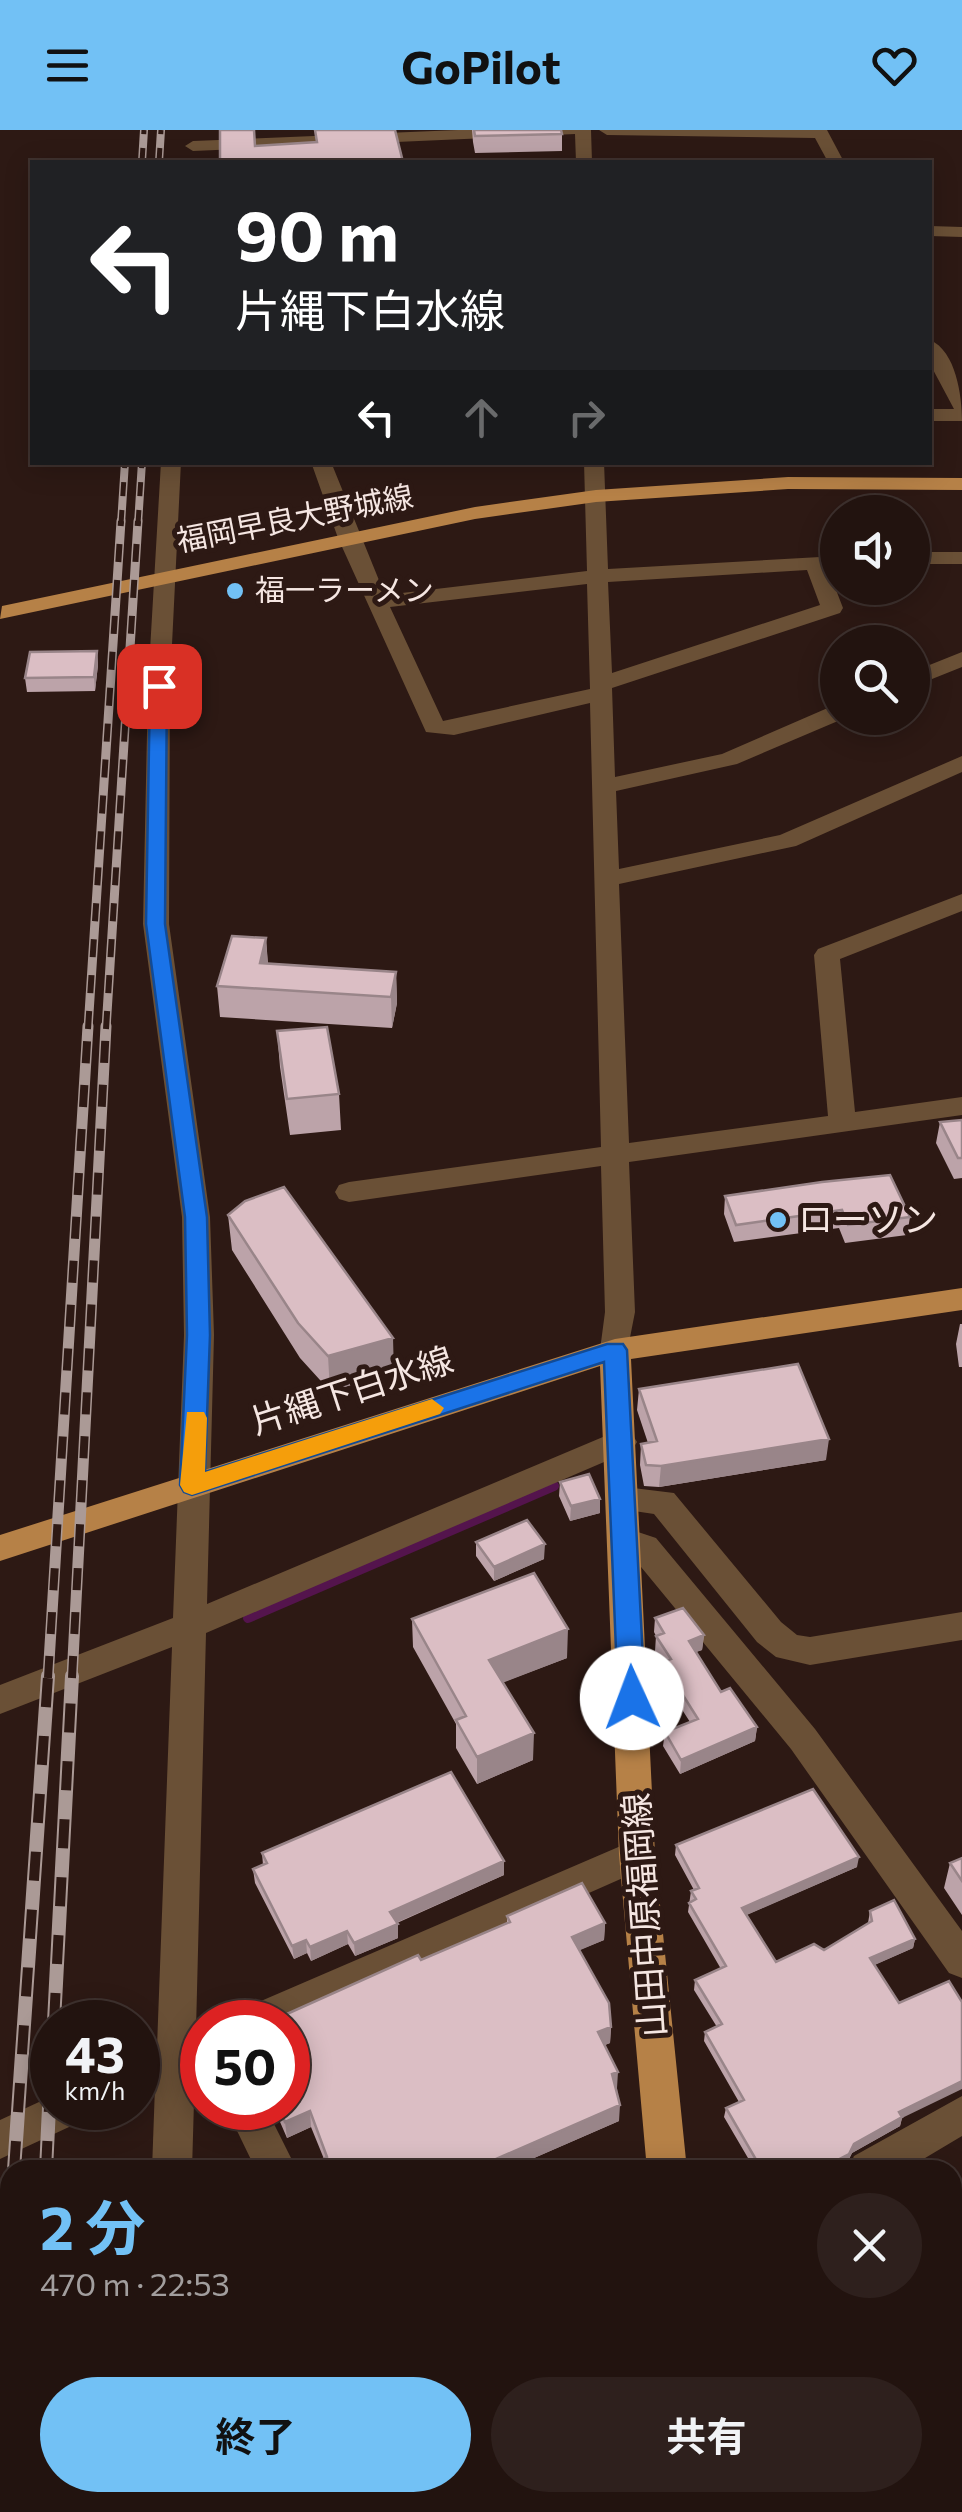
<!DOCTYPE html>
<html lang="ja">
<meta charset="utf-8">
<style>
:root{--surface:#22130f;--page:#2e201d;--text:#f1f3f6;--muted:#a29e9e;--line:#3f322f;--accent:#72c1f5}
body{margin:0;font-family:Commissioner,"Noto Sans JP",sans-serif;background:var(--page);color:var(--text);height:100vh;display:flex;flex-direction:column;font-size:38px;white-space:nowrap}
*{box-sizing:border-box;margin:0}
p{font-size:32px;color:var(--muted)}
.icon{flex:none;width:55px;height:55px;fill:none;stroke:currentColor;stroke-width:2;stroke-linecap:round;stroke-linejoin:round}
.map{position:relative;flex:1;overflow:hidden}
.sheet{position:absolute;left:0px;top:2030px;width:962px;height:352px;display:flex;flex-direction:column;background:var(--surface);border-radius:30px 30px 0 0;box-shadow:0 5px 25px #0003,0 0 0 2px var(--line)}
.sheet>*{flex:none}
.hud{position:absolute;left:30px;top:30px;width:902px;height:305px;border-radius:0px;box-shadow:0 5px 25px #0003,0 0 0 2px var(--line);background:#202124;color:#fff;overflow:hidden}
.fabs{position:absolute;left:820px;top:365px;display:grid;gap:20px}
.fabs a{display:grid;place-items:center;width:110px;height:110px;border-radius:50%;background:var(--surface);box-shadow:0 5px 25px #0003,0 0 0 2px var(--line);font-size:50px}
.speed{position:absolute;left:30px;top:1870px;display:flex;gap:20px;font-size:50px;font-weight:700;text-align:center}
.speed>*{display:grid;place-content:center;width:130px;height:130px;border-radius:50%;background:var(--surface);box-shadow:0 5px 25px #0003,0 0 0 2px var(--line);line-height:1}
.speed small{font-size:25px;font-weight:400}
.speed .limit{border:15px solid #d22;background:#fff;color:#111}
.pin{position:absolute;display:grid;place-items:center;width:85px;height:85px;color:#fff;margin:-42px;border-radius:20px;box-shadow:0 5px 15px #0006}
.me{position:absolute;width:110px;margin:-55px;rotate:358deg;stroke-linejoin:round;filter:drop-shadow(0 0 8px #0008)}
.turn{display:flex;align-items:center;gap:35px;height:210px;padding:0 40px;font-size:45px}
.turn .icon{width:130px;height:130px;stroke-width:2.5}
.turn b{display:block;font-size:70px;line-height:85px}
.lanes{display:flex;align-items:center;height:95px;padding:0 40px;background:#0003;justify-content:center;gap:50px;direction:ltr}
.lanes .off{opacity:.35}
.round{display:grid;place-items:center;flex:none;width:105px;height:105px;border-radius:52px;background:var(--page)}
.overview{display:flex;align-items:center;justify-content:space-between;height:170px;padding:0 40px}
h1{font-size:60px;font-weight:700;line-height:75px;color:var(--accent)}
.cta{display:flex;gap:20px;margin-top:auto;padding:20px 40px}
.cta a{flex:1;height:115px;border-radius:60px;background:var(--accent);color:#111;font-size:40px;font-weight:700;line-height:115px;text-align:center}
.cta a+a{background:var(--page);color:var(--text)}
header{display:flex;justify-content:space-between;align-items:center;height:130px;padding:0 40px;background:var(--accent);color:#111;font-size:45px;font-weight:700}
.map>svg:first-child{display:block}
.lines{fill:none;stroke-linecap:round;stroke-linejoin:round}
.stream{stroke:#54144d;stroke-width:10}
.minor{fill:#6a5036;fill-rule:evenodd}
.major{fill:#b68147;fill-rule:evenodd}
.rail-far3-casing{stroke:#ab9a96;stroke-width:8}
.rail-far2-casing{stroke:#ab9a96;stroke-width:9}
.rail-far1-casing{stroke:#ab9a96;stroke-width:11}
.rail-casing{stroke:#ab9a96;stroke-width:14}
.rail-far3{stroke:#2d1914;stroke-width:5;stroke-dasharray:14;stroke-linecap:butt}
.rail-far2{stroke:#2d1914;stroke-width:6;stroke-dasharray:18;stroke-linecap:butt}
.rail-far1{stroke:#2d1914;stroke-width:8;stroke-dasharray:22;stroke-linecap:butt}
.rail{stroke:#2d1914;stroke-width:10;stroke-dasharray:29;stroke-linecap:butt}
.wall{fill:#bca3a9}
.shaded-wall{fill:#998589}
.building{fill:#dbbec4;stroke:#998589;stroke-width:2.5}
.route{fill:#1a73e8;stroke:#114b97;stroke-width:2.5}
.slow{fill:#f59e0b}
.poi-dot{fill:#72c1f5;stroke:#2d1914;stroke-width:4}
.labels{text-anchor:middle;stroke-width:10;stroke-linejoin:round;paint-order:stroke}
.far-street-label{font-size:30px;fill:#f5e6e2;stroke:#2d1914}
.far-poi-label{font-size:30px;fill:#f5e6e2;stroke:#2d1914;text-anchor:start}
.poi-label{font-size:35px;fill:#f5e6e2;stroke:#2d1914;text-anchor:start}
.street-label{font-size:35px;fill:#f5e6e2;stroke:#2d1914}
</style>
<header><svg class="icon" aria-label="menu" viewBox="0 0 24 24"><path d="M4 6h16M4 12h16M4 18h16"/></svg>GoPilot<svg class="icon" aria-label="heart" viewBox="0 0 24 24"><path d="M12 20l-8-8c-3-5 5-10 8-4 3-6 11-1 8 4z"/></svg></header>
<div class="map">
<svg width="962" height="2382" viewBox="0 0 962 2382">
<rect width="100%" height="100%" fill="#2d1914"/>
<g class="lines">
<path class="stream" d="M248 1488 554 1356"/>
<path class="minor" d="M458 0H591L592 32H576L575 4 193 21 185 16 193 11Z
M599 0H827L844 32H828L815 8 607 5Z
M930 96 962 97V107L930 106Z
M930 210C956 221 962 266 962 291H930V279H954L930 234Z
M161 332H181L170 555 169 794 210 1087 214 1205 207 1474 610 1304 621 1300 632 1304 637 1312 632 1320 206 1503 196 1900 202 1897V1934L195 1937 192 2040H152L155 1956 138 1963V1926L157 1917 172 1517 0 1584V1555L173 1488 184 1205 182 1087 143 794 148 555Z
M311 332H331L385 465 587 441 584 332H604L608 439 838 426V438L828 439 843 478 840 483 612 558 615 647 722 624 830 577 838 575V588H845L737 634 616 661 619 739 780 705 962 626V642L796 716 619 754 629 1013 828 986 814 825 818 819 962 764V781L840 829 855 982 962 967V985L629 1032 635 1182 626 1228 615 1231 604 1228 600 1220 605 1182 601 1036 349 1072 339 1069 335 1062 339 1055 349 1052 601 1017 590 573 454 605 426 602 338 408ZM807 440 820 475 612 543 608 452ZM587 454 590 559 443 591 390 477Z
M912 422H962V434H912Z
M962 522V537L912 557V542Z
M625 1357 674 1363 781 1492 797 1505 810 1507 962 1482V1510L810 1535 776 1527 757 1512 654 1384 614 1378 609 1369 614 1360Z
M626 1398 656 1408 815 1599 962 1801V1848L949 1843 791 1619 632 1426 614 1420 610 1411 614 1402Z
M637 1709 650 1714 655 1725 650 1736 288 1896V1892H235L240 1880Z
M52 1966V1978H87L82 1991 0 2029V1990Z
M962 1966V2006L905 2040H848L854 2026Z
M226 1978H266L297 2040H256Z
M134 2372H178L177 2382H133Z
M208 2372H273L269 2382H204Z
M417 2372H462L466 2382H421Z"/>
<path class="major" d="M788 347 962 348V360L788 359 596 372 475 389 0 489 2 476 475 377 596 360Z
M962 1158V1180L631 1229 655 1725 687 2040H647L619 1725 600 1236 0 1431V1405L615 1209Z
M692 2372H736L738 2382H694Z"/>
<g class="rail-far3-casing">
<path id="rail-far3" d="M142 32 144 0
M159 32 161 0
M121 394 125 332
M138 394 142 332"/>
</g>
<g class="rail-far2-casing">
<path id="rail-far2" d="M88 899 121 391
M106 899 138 391"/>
</g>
<g class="rail-far1-casing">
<path id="rail-far1" d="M48 1548 88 896
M72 1548 106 896"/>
</g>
<g class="rail-casing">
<path id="rail" d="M54 1892 72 1546
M14 2040 48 1546
M46 2040 52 1915
M0 2243 10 2099
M26 2382 27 2372"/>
</g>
<use href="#rail-far3" class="rail-far3"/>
<use href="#rail-far2" class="rail-far2"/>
<use href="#rail-far1" class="rail-far1"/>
<use href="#rail" class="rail"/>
</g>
<path class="wall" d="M472 0H562V21L475 23 473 12Z
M97 521 98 535 95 561 27 562 25 548Z
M266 808 268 834 396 842 397 873 392 898 220 887 217 856Z
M277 901 339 964 341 1000 290 1005 280 937Z
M962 990V1048L954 1049 936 1013 940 992Z
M725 1066 910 1087 907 1105 845 1113 839 1098 734 1112 724 1084Z
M228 1085 394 1243 330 1261 300 1228 232 1120Z
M960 1194H962V1237H959L956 1214Z
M639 1259 826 1330 659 1357 644 1356 640 1335 641 1314 648 1313 637 1280Z
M560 1352 600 1369V1383L570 1391 559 1366Z
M476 1412 544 1429 494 1451 476 1426Z
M655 1488 704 1505 702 1520 696 1522 721 1562 757 1597 755 1611 680 1644 663 1616 665 1602 690 1592 661 1547 662 1533 655 1521 656 1506 654 1502Z
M412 1489 567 1528 503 1552 533 1630 477 1654 456 1618V1594L413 1517Z
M676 1715 857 1737 746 1785 776 1832 824 1820 868 1793 870 1781 915 1809 913 1818 874 1835 902 1988 900 1996 852 2023 847 2033 834 2040H755L724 1987 726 1978 739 1972 704 1911 705 1902 717 1897 694 1860 695 1850 721 1839 688 1782 691 1761 694 1760 675 1725Z
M262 1723 504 1745 397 1793 398 1808 355 1826 348 1814 311 1831 307 1823 294 1829 255 1753 253 1739 263 1735Z
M962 1728V1785L944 1758 950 1733Z
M507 1786 605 1793 604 1810 579 1820 611 1897 610 1913 605 1915 617 1958 619 1991 506 2040H320L319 2031 324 2029 311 1997 287 2008 274 1978H288L291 1953 288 1946V1892L421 1830 507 1793Z
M485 2372H594L577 2382H490Z"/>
<path class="shaded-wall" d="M97 521 98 535 95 561 94 547Z
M266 808 268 839 260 833Z
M396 842 397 873 392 898 391 867Z
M393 1208 394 1243 330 1261 328 1226Z
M829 1309 826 1330 659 1357 661 1336Z
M600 1369V1383L570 1391 571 1376Z
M545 1414 544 1429 494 1451V1437Z
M568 1499 567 1528 489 1558V1530Z
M704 1505 702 1520 687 1525 689 1511Z
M757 1597 755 1611 680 1644 681 1630Z
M534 1603 533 1630 477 1654V1627Z
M859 1727 857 1737 740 1788 742 1778Z
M504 1731V1745L391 1795 390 1782Z
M605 1793 604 1810 571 1824 572 1807Z
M398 1794V1808L355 1826 354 1813Z
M347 1801 348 1814 311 1831 310 1817Z
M915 1809 913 1818 868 1838 870 1828Z
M306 1810 307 1823 294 1829 292 1816Z
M611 1897 610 1913 597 1918 598 1902Z
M618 1942 617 1958 611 1960 612 1944Z
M962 1951V1959L902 1988 900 1996 852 2023 847 2033 834 2040H818L899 1982Z
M620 1975 619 1991 507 2040H471Z
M310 1981 311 1997 287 2008 285 1992Z
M962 2244V2255L952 2261V2250Z
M567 2372H594L577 2382H550Z"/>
<path class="building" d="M220 0H254L255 16 317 12 315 0H395L403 32H220Z
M474 0H561L562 4 475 6Z
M97 521 94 547 25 548 30 522Z
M232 806 266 808 260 833 396 842 391 867 217 856Z
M327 897 339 964 287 969 277 901Z
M962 990V1028H958L940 992Z
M890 1045 910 1087 848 1095 842 1080 736 1095 725 1066 822 1052Z
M284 1057 393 1208 328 1226 298 1193 228 1085 245 1071Z
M798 1234 829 1309 661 1336 646 1335 641 1314 657 1311 639 1259Z
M589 1344 600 1369 571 1376 560 1352Z
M527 1390 545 1414 494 1437 476 1412Z
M534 1443 568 1499 489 1530 534 1603 477 1627 456 1590 466 1586 412 1489Z
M683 1478 704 1505 689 1511 721 1562 730 1558 757 1597 681 1630 665 1602 698 1589 662 1532 671 1529 656 1506 664 1503 655 1488Z
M451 1642 504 1731 390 1782 398 1794 354 1813 347 1801 310 1817 306 1810 292 1816 253 1739 267 1733 262 1723Z
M813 1659 859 1727 742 1778 776 1832 814 1814 824 1820 872 1791 870 1781 894 1770 915 1809 870 1828 899 1873 949 1851 962 1872V1951L899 1982 902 1987 854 2014 849 2024 818 2040H762L726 1978 744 1970 705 1902 722 1894 695 1850 726 1836 689 1773 696 1769 691 1761 699 1758 676 1715Z
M962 1728V1751L950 1733Z
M582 1753 605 1793 572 1807 609 1873 611 1897 598 1902 618 1942 612 1944 620 1975 471 2040H323L319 2031 327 2027 310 1981 285 1992 279 1978H288V1954L296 1951 288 1934V1892H269L418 1825 421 1830 510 1792 507 1786Z
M952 2219 962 2233V2244L952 2250Z
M952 2254 962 2270V2382H882V2381L898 2372H952Z
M312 2372H407L412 2382H294Z
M493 2372H567L550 2382H494L492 2379 495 2377Z
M606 2372H668L669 2382H607Z"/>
<path class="route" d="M159 550 167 556 165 794 207 1087 210 1205 205 1342 607 1214H623L627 1220 645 1568 641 1576 632 1579 622 1576 618 1568 604 1232 192 1365 184 1362 180 1355 187 1205 185 1087 146 794 150 556Z"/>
<path class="slow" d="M432 1269 444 1278 440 1284 192 1365 184 1362 180 1355 187 1282H204L207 1288 205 1342Z"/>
<g class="poi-dot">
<circle cx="235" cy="461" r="10"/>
<circle cx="778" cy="1090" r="10"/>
</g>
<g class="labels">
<g class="far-street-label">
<text transform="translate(295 389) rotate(-11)" y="10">福岡早良大野城線</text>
</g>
<g class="far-poi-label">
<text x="255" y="471">福一ラーメン</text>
</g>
<g class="poi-label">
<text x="798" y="1102">ローソン</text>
</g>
<g class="street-label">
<text transform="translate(352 1261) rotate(-18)" y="12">片縄下白水線</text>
<text transform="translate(645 1785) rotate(-94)" y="12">山田中原福岡線</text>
</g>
</g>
</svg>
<div class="fabs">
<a><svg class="icon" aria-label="sound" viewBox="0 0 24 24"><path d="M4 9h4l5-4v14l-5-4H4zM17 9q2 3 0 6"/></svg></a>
<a><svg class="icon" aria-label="search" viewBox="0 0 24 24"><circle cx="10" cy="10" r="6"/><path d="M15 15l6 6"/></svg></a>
</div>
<div class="speed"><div>43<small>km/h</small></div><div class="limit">50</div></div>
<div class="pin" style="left:159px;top:556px;background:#d93025"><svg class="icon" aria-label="arrive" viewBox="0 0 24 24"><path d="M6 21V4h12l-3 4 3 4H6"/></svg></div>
<svg class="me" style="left:632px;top:1568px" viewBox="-20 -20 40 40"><circle r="19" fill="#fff"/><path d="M0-13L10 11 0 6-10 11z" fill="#1a73e8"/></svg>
<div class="hud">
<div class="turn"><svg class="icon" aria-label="left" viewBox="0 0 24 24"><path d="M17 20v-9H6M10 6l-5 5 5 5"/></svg><div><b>90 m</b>片縄下白水線</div></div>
<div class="lanes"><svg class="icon" aria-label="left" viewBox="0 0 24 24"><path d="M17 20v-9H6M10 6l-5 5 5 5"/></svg><svg class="icon off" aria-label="ahead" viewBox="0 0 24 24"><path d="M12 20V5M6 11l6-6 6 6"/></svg><svg class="icon off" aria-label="right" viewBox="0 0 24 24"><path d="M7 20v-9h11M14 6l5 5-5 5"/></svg></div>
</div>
<section class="sheet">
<div class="overview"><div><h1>2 分</h1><p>470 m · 22:53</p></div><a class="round"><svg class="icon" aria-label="close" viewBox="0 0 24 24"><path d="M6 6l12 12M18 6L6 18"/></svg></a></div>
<div class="cta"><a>終了</a><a>共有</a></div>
</section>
</div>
